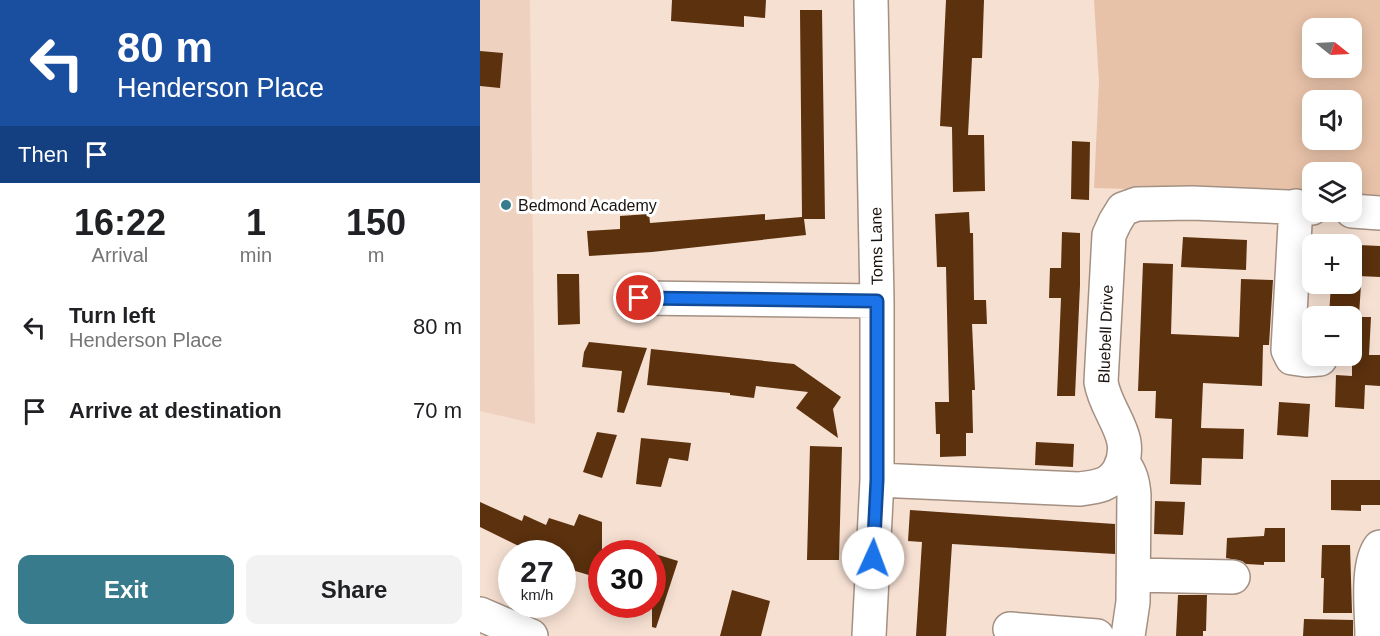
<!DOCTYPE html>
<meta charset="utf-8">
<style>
:root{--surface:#fff;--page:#f2f2f2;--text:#202124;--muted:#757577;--accent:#387b8c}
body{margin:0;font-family:Helvetica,sans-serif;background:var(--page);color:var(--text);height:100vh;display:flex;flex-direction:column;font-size:22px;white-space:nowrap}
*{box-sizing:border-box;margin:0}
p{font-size:20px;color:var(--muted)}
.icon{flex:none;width:33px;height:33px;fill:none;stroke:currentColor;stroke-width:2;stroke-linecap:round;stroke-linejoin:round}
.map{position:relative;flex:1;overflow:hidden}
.details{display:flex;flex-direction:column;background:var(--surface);width:480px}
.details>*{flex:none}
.hud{background:#1a4fa0;color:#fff;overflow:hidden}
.needle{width:39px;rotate:108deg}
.tools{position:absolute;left:822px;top:18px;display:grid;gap:12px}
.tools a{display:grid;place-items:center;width:60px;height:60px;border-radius:12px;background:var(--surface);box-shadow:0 3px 15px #0003;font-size:30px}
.speed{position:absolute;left:18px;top:540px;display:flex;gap:12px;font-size:30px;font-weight:700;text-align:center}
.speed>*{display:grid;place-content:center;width:78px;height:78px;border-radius:50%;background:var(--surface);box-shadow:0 3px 15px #0003;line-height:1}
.speed small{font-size:15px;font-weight:400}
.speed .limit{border:9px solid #d22;background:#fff;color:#111}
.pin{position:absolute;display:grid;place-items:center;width:51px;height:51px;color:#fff;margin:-26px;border:3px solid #fff;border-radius:50%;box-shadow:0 2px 6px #0007}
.me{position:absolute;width:66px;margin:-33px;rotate:2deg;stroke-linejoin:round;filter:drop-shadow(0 0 4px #0008)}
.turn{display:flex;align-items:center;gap:21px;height:126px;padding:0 18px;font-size:27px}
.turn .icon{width:78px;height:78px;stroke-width:2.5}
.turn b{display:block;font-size:42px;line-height:51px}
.then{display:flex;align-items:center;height:57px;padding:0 18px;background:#0003;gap:12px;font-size:22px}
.eta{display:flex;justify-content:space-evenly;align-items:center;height:102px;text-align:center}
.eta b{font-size:36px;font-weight:800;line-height:42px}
.button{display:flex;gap:12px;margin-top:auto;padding:12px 18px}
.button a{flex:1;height:69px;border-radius:12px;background:var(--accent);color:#fff;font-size:24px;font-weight:800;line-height:69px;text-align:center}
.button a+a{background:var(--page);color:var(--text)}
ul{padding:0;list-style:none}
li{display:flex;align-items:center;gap:18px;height:84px;padding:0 18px}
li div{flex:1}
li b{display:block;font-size:22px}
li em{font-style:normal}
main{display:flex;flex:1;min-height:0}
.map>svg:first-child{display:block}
.built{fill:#eed2bf}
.green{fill:#e8c2a8;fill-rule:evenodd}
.building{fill:#5b310e}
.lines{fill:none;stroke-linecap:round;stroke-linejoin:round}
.minor-casing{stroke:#a39083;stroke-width:36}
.minor{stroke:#fff;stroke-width:33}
.route-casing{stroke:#114b97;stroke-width:15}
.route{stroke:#1a73e8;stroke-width:10}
.poi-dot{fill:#387b8c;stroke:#fff;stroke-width:2}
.labels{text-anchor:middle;stroke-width:6;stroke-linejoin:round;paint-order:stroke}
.poi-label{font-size:16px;fill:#19120d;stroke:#fff;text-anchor:start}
.street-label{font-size:16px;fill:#19120d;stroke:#fff}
</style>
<main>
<section class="details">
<div class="hud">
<div class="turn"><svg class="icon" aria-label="left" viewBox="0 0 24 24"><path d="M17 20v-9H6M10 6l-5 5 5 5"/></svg><div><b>80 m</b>Henderson Place</div></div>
<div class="then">Then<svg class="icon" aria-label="arrive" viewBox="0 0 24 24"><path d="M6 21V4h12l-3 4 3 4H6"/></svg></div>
</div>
<div class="eta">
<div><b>16:22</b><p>Arrival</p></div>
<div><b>1</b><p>min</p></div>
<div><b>150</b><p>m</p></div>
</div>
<ul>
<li><svg class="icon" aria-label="left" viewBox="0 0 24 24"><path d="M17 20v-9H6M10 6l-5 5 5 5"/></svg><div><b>Turn left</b><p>Henderson Place</p></div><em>80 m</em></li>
<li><svg class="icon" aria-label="arrive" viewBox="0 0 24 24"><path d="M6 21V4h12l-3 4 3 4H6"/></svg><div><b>Arrive at destination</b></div><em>70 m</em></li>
</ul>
<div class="button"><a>Exit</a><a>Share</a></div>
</section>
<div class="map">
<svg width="900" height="636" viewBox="0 0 900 636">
<rect width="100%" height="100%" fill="#f6e0d2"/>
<path class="built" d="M0 0H50L55 424 0 411Z"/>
<path class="green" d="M614 0H900V197L872 196V172H832V194L614 188 619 82ZM832 28H872V68H832ZM832 100H872V140H832Z"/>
<path class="building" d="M192 0H286L285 18 264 16V27L191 21Z
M466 0H504L502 58H492L488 135H504L505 191 473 192 472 127 460 126Z
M320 10H342L345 219H324L326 235 172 252 109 256 107 231 140 229V216L169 214 170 223 285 214V220L322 217Z
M0 51 23 53 20 88 0 86Z
M592 141 610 142 609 200 591 199Z
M489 212 490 233H493L494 300H506L507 324H492L495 390H492L493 433H486V456L460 457V434H456L455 402H469L466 267H457L455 214Z
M582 232 600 233V285L595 396H577L581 298H569L570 268H581Z
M703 237 767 240 766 270 701 267Z
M879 245 900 246V277L878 276Z
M663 263 693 264 691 334 759 337 761 279 793 280 789 345H783L782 386 723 383 721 428 764 429 763 459 722 458 721 485 690 484 692 419 675 418 676 391H658Z
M77 274H99L100 324 78 325Z
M851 284H881L879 316H849Z
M872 317H891L889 355H900V386L885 385 884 409 855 407 856 375 872 376Z
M109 342 167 348 144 413 137 412 142 371 102 367 104 352Z
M171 349 314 364 361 397 353 409 358 438 316 408 328 392 276 386 274 398 250 395V393L167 385Z
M799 402 830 404 828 437 797 435Z
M117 432 137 435 122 478 103 472Z
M161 438 211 443 208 461 189 458 181 487 156 484Z
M556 442 594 444 593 467 555 465Z
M330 446 362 447 359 560H327Z
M851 480H900V505H881V511L851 510Z
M675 501 705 502 703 535 674 534Z
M0 502 42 521 44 515 66 525 69 518 94 526 99 514 122 522V579L82 567V554H55L0 527Z
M430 510 635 524V554L472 544 466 636H436L442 542 428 541Z
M785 528H805V562H784V565L766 564 762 561 746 558 747 538 784 536Z
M842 545H870L872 613H843L844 578H841Z
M172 553 198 561 176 628 172 627Z
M252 590 290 601 281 636H240Z
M698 595H727L726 631H723V636H696Z
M824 619 873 620V636H823Z"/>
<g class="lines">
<g class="minor-casing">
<path id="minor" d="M816 206 808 350 812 358 826 360 840 359
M872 211 900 213
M159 298 397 301
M643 463C651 473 653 483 654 495L653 602 648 636
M397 480 599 489C616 487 630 486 639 470 657 437 626 414 621 382L629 235 635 222 643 209 657 204 712 203 832 208
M654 575 753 577
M0 614 51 636
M530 629 617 636
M389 636 397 480V301L391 0
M892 636C892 613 886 565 900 547"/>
</g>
<use href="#minor" class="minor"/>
</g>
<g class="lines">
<g class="route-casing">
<path id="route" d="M159 298 397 301V480L393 558"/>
</g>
<use href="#route" class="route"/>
</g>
<circle class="poi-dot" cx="26" cy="205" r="6"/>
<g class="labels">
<g class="poi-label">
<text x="38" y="211">Bedmond Academy</text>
</g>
<g class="street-label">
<text transform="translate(396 246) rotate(-91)" y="6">Toms Lane</text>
<text transform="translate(625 334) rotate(-88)" y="6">Bluebell Drive</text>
</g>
</g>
</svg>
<div class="tools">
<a><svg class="needle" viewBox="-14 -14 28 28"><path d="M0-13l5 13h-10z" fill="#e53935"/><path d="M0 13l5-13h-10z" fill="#757577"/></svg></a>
<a><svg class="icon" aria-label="sound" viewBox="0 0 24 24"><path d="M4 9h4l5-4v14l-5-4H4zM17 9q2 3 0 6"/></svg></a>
<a><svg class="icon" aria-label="layers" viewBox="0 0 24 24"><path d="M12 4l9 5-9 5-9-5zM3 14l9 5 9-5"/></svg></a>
<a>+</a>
<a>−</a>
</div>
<div class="speed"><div>27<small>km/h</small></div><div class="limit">30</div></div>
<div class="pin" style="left:159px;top:298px;background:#d93025"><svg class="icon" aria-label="arrive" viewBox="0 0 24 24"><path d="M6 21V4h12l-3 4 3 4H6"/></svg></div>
<svg class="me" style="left:393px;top:558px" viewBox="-20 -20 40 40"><circle r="19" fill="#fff"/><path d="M0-13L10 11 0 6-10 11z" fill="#1a73e8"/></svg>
</div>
</main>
